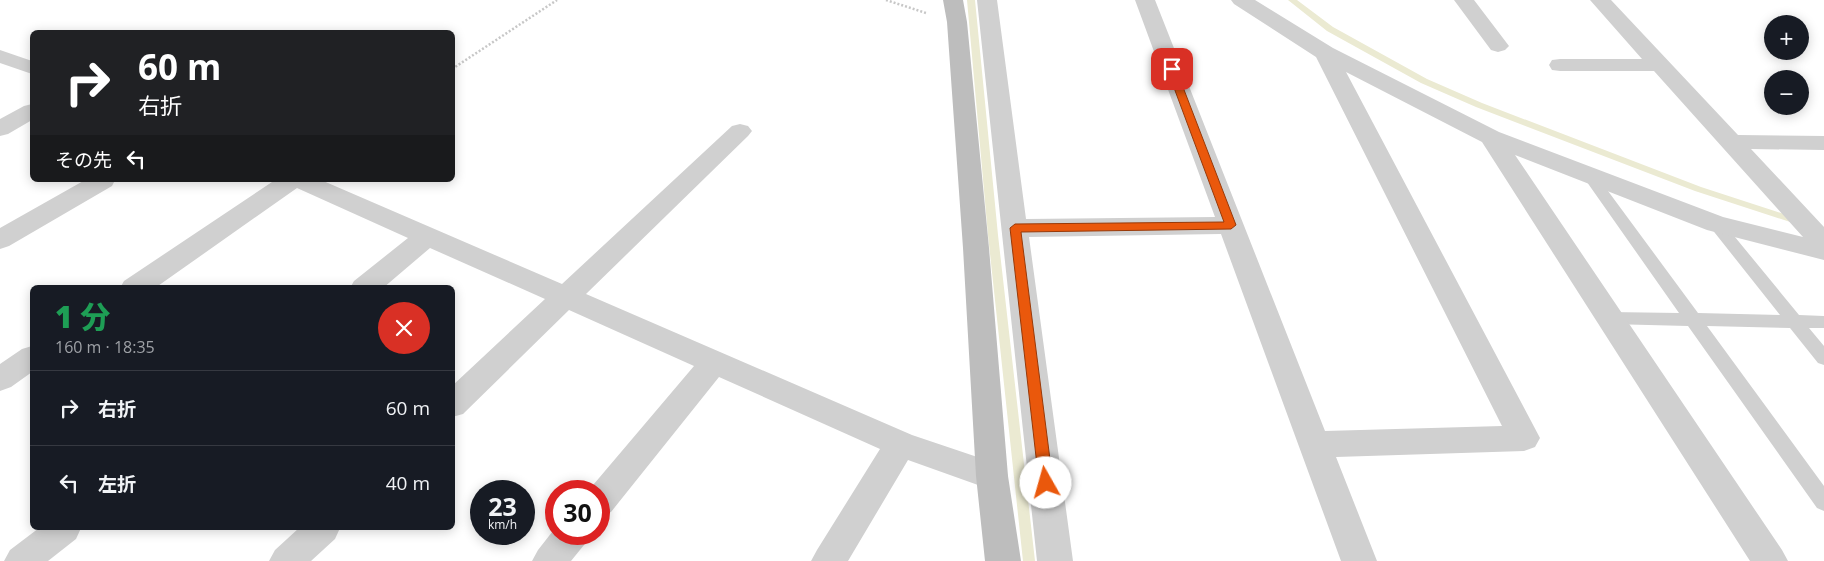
<!DOCTYPE html>
<html lang="ja">
<meta charset="utf-8">
<style>
:root{--surface:#171b24;--page:#242831;--text:#f1f3f6;--muted:#9ea1a6;--line:#363941}
body{margin:0;font-family:"Open Sans","Noto Sans JP",sans-serif;background:var(--page);color:var(--text);height:100vh;display:flex;flex-direction:column;font-size:19px;white-space:nowrap}
*{box-sizing:border-box;margin:0}
p{font-size:16px;color:var(--muted)}
.icon{flex:none;width:28px;height:28px;fill:none;stroke:currentColor;stroke-width:2;stroke-linecap:round;stroke-linejoin:round}
.map{position:relative;flex:1;overflow:hidden}
.side{position:absolute;left:30px;top:285px;width:425px;height:245px;display:flex;flex-direction:column;background:var(--surface);border-radius:8px;box-shadow:0 2px 12px #0003}
.side>*{flex:none}
.hud{position:absolute;left:30px;top:30px;width:425px;height:152px;border-radius:8px;box-shadow:0 2px 12px #0003;background:#202124;color:#fff;overflow:hidden}
.fabs{position:absolute;left:1764px;top:15px;display:grid;gap:10px}
.fabs a{display:grid;place-items:center;width:45px;height:45px;border-radius:50%;background:var(--surface);box-shadow:0 2px 12px #0003;font-size:25px}
.speed{position:absolute;left:470px;top:480px;display:flex;gap:10px;font-size:25px;font-weight:700;text-align:center}
.speed>*{display:grid;place-content:center;width:65px;height:65px;border-radius:50%;background:var(--surface);box-shadow:0 2px 12px #0003;line-height:1}
.speed small{font-size:12px;font-weight:400}
.speed .limit{border:8px solid #d22;background:#fff;color:#111}
.pin{position:absolute;display:grid;place-items:center;width:42px;height:42px;color:#fff;margin:-21px;border-radius:10px;box-shadow:0 2px 8px #0006}
.me{position:absolute;width:55px;margin:-28px;rotate:353deg;stroke-linejoin:round;filter:drop-shadow(0 0 4px #0008)}
.turn{display:flex;align-items:center;gap:18px;height:105px;padding:0 25px;font-size:22px}
.turn .icon{width:65px;height:65px;stroke-width:2.5}
.turn b{display:block;font-size:35px;line-height:42px}
.then{display:flex;align-items:center;height:48px;padding:0 25px;background:#0003;gap:10px;font-size:19px}
.round{display:grid;place-items:center;flex:none;width:52px;height:52px;border-radius:26px;background:var(--page)}
.overview{display:flex;align-items:center;justify-content:space-between;height:85px;padding:0 25px}
h1{font-size:30px;font-weight:800;line-height:38px;color:#1e9e55}
ul{padding:0;list-style:none}
li{display:flex;align-items:center;gap:15px;height:75px;padding:0 25px;border-top:1px solid var(--line)}
li div{flex:1}
li b{display:block;font-size:19px}
li em{font-style:normal}
.map>svg:first-child{display:block}
.lines{fill:none;stroke-linecap:round;stroke-linejoin:round}
.stream{fill:#ebead2;fill-rule:evenodd}
.path{stroke:#c7c7c7;stroke-width:2.5;stroke-dasharray:2 2;stroke-linecap:butt}
.lane{fill:#d0d0d0;fill-rule:evenodd}
.street{fill:#d0d0d0;fill-rule:evenodd}
.secondary{fill:#bdbdbd;fill-rule:evenodd}
.route{fill:#ea580c;stroke:#983908}
</style>
<div class="map">
<svg width="1824" height="561" viewBox="0 0 1824 561">
<rect width="100%" height="100%" fill="#fff"/>
<g class="lines">
<path class="stream" d="M967 0H975L998 235 1035 561H1023L988 235Z
M1288 0H1297L1333 27 1427 79 1482 103 1701 187 1824 227V233L1695 191 1476 107 1421 83 1327 31Z"/>
<path class="path" d="M886 0 926 13
M452 69 557 0"/>
<path class="lane" d="M1589 170 1594 172 1698 313 1780 315 1711 228 1708 224 1711 220H1721L1799 315 1824 316V328H1809L1824 346V365L1818 363 1790 328 1707 326 1824 486V511L1817 508 1688 326 1609 324 1603 322 1601 318 1603 314 1609 312 1679 313 1582 175 1584 172Z"/>
<path class="street" d="M977 0H997L1026 219 1215 217 1135 0H1155L1325 431 1502 426 1316 57 1234 4 1231 0H1255L1333 48 1499 132 1723 217 1803 237 1654 71H1560L1552 70 1549 65 1552 60 1560 59H1642L1590 0H1611L1738 135 1824 136V150L1751 149 1824 227V260L1707 230 1515 155 1782 550 1788 561H1750L1482 142 1346 72 1540 438 1535 447 1524 451 1336 457 1377 561H1341L1221 234 1029 237 1073 561H1037Z
M1454 0H1474L1509 46 1505 50 1498 52 1491 50Z
M0 50 32 61V74L0 63Z
M32 104V120L8 134 0 136V119L24 106Z
M740 124 748 126 752 131 748 136 586 294 912 435 1004 466 1008 476 1004 486 992 490 908 460 848 561H811L817 550 880 449 719 377 611 512 599 516V491H588L694 366 569 310 463 414 452 417V386L545 299 430 248 383 288H350L354 281 408 238 297 188 155 288H120L124 281 275 180H321L562 284 732 126Z
M85 180H115L112 186 9 246 0 249V228Z
M32 346V372L11 387 0 391V364L22 349Z
M556 527V534H589L584 545 571 561H532L538 550Z
M39 528H81L76 539 48 561H4L10 550Z
M299 528H340L335 539 311 561H269L275 550Z"/>
<path class="secondary" d="M943 0H963L967 22 989 248 1008 476 1021 561H985L976 476 963 248 947 22Z"/>
</g>
<path class="route" d="M1169 67H1172L1176 69 1236 225 1231 229 1021 232 1053 483 1051 487 1046 488 1041 487 1039 483 1010 228 1015 224 1224 222 1167 69Z"/>
</svg>
<div class="fabs">
<a>+</a>
<a>−</a>
</div>
<div class="speed"><div>23<small>km/h</small></div><div class="limit">30</div></div>
<div class="pin" style="left:1172px;top:69px;background:#d93025"><svg class="icon" aria-label="arrive" viewBox="0 0 24 24"><path d="M6 21V4h12l-3 4 3 4H6"/></svg></div>
<svg class="me" style="left:1046px;top:483px" viewBox="-20 -20 40 40"><circle r="19" fill="#fff"/><path d="M0-13L10 11 0 6-10 11z" fill="#ea580c"/></svg>
<div class="hud">
<div class="turn"><svg class="icon" aria-label="right" viewBox="0 0 24 24"><path d="M7 20v-9h11M14 6l5 5-5 5"/></svg><div><b>60 m</b>右折</div></div>
<div class="then">その先<svg class="icon" aria-label="left" viewBox="0 0 24 24"><path d="M17 20v-9H6M10 6l-5 5 5 5"/></svg></div>
</div>
<section class="side">
<div class="overview"><div><h1>1 分</h1><p>160 m · 18:35</p></div><a class="round" style="background:#d93025;color:#fff"><svg class="icon" aria-label="close" viewBox="0 0 24 24"><path d="M6 6l12 12M18 6L6 18"/></svg></a></div>
<ul>
<li><svg class="icon" aria-label="right" viewBox="0 0 24 24"><path d="M7 20v-9h11M14 6l5 5-5 5"/></svg><div><b>右折</b></div><em>60 m</em></li>
<li><svg class="icon" aria-label="left" viewBox="0 0 24 24"><path d="M17 20v-9H6M10 6l-5 5 5 5"/></svg><div><b>左折</b></div><em>40 m</em></li>
</ul>
</section>
</div>
